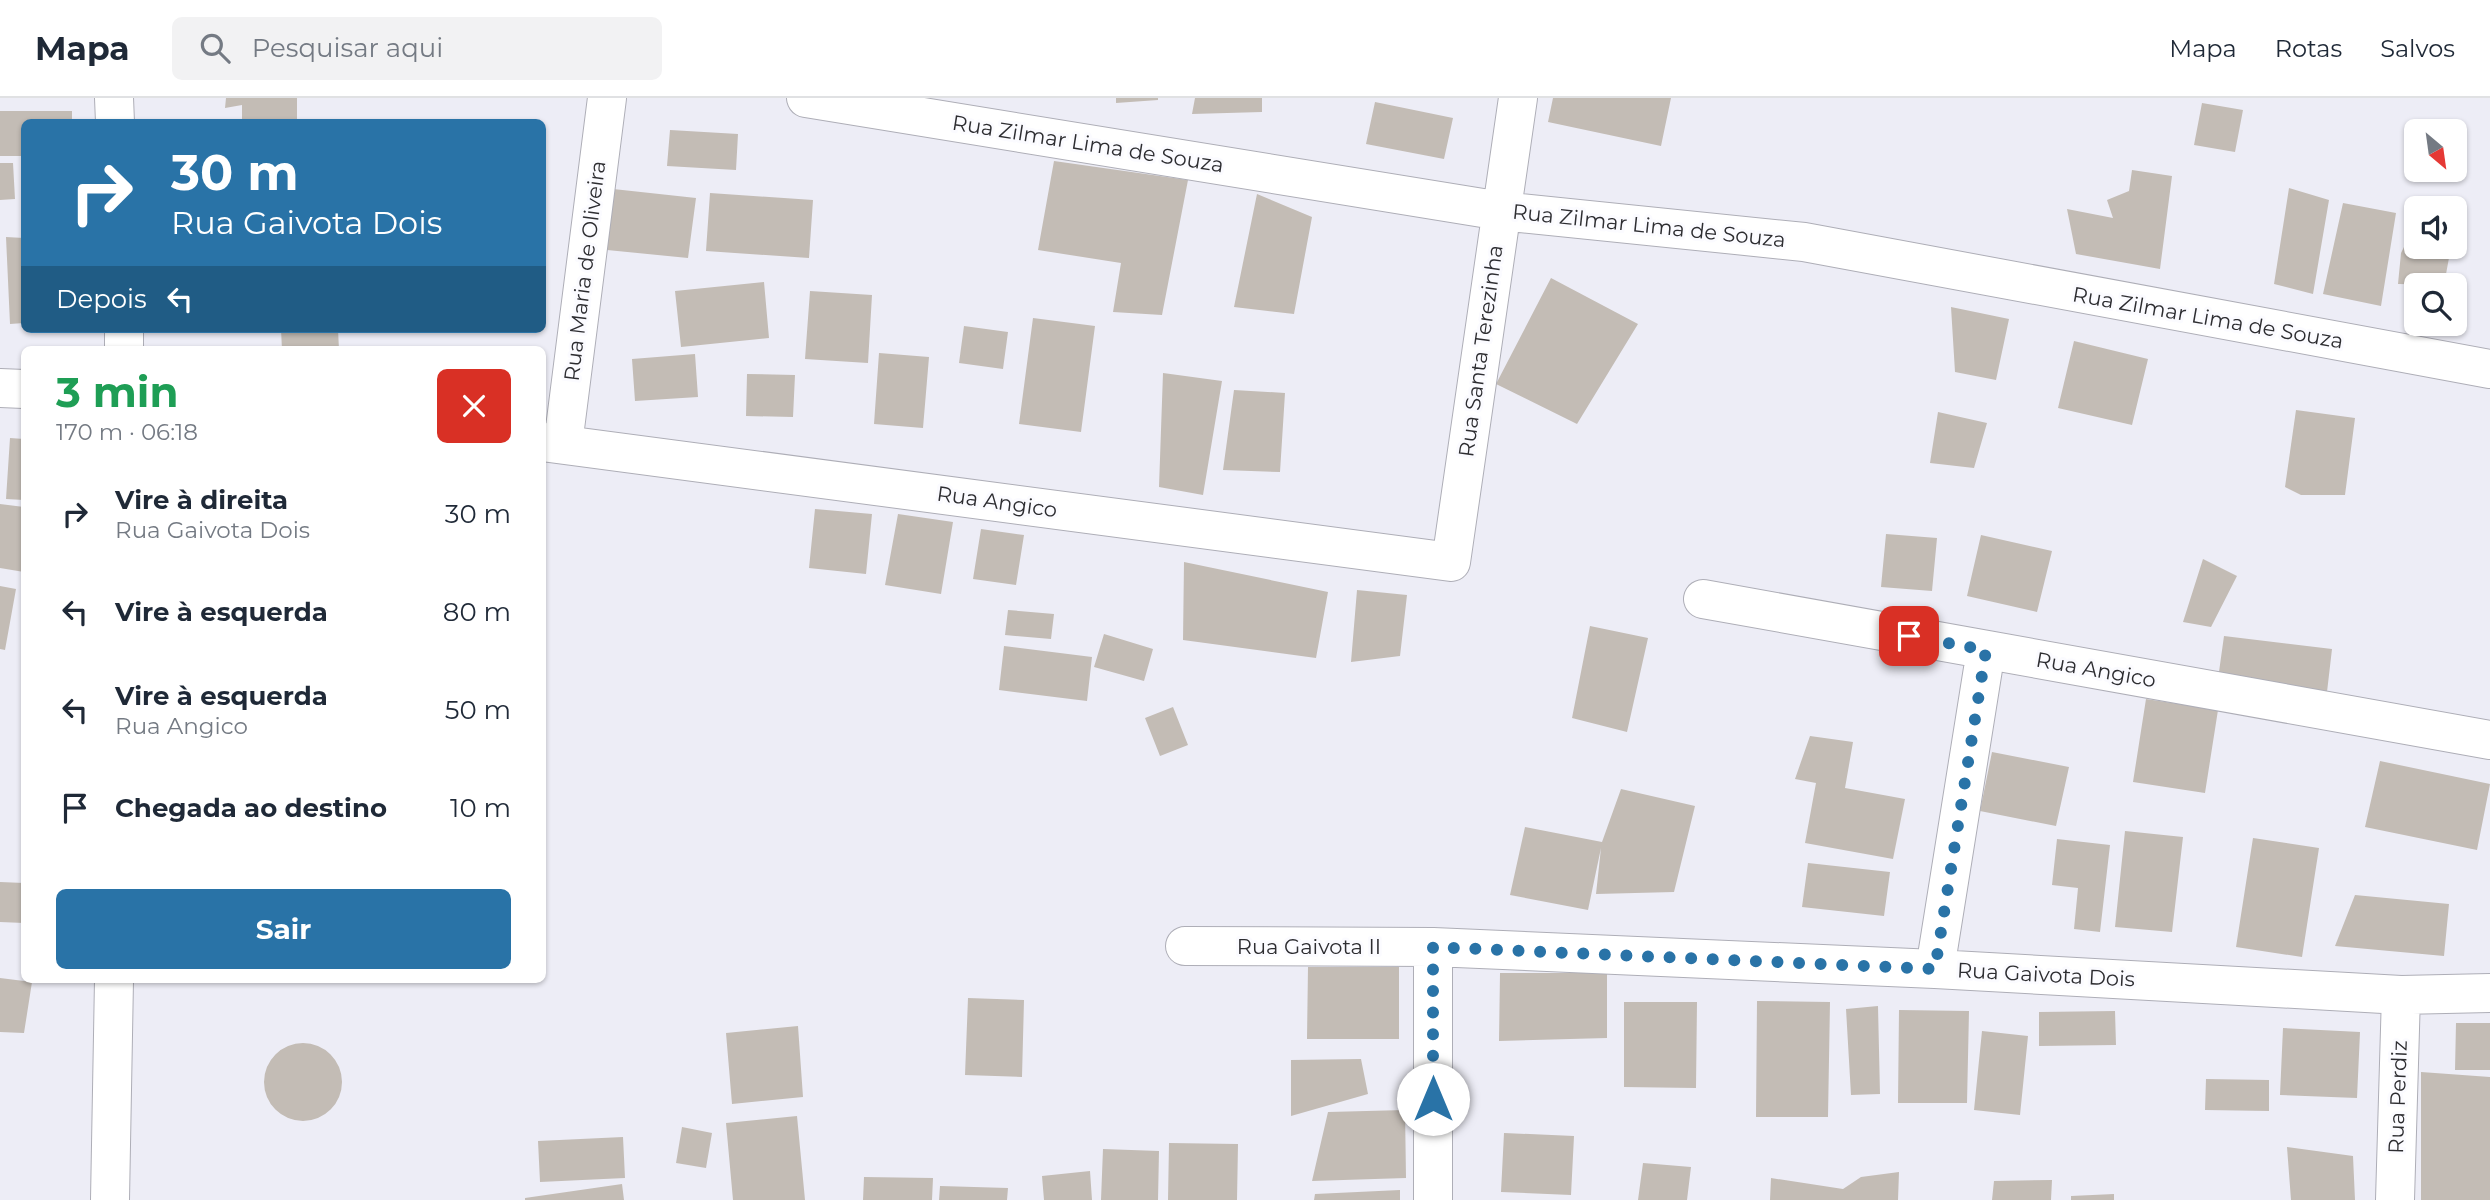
<!DOCTYPE html>
<html lang="pt">
<meta charset="utf-8">
<style>
:root{--surface:#fff;--page:#f2f2f3;--text:#1f2937;--muted:#747a83;--line:#e0e1e3;--accent:#2973a7}
body{margin:0;font-family:Montserrat,sans-serif;background:var(--page);color:var(--text);height:100vh;display:flex;flex-direction:column;font-size:26px;white-space:nowrap}
*{box-sizing:border-box;margin:0}
p{font-size:23px;color:var(--muted)}
.icon{flex:none;width:38px;height:38px;fill:none;stroke:currentColor;stroke-width:2;stroke-linecap:round;stroke-linejoin:round}
.map{position:relative;flex:1;overflow:hidden}
.drawer{position:absolute;left:21px;top:248px;width:525px;height:637px;display:flex;flex-direction:column;background:var(--surface);border-radius:10px;box-shadow:0 2px 5px #0004}
.drawer>*{flex:none}
.banner{position:absolute;left:21px;top:21px;width:525px;height:214px;border-radius:10px;box-shadow:0 2px 5px #0004;background:#2973a7;color:#fff;overflow:hidden}
.needle{width:46px;rotate:151deg}
.tools{position:absolute;left:2404px;top:21px;display:grid;gap:14px}
.tools a{display:grid;place-items:center;width:63px;height:63px;border-radius:10px;background:var(--surface);box-shadow:0 2px 5px #0004;font-size:35px}
.pin{position:absolute;display:grid;place-items:center;width:60px;height:60px;color:#fff;margin:-30px;border-radius:14px;box-shadow:0 4px 10px #0006}
.me{position:absolute;width:77px;margin:-38px;rotate:0deg;stroke-linejoin:round;filter:drop-shadow(0 0 5px #0008)}
.turn{display:flex;align-items:center;gap:24px;height:147px;padding:0 35px;font-size:32px}
.turn .icon{width:91px;height:91px;stroke-width:2.5}
.turn b{display:block;font-size:49px;line-height:60px}
.then{display:flex;align-items:center;height:66px;padding:0 35px;background:#0003;gap:14px;font-size:26px}
.round{display:grid;place-items:center;flex:none;width:74px;height:74px;border-radius:10px;background:var(--page)}
.headline{display:flex;align-items:center;justify-content:space-between;height:119px;padding:0 35px}
h1{font-size:42px;font-weight:700;line-height:52px;color:#1e9e55}
.cta{display:flex;gap:14px;margin-top:auto;padding:14px 35px}
.cta a{flex:1;height:80px;border-radius:10px;background:var(--accent);color:#fff;font-size:28px;font-weight:700;line-height:80px;text-align:center}
ul{padding:0;list-style:none}
li{display:flex;align-items:center;gap:21px;height:98px;padding:0 35px}
li div{flex:1}
li b{display:block;font-size:26px}
li em{font-style:normal}
header{display:flex;align-items:center;gap:42px;box-sizing:border-box;height:98px;padding:0 35px;background:var(--surface);border-bottom:2px solid var(--line)}
header strong{font-size:33px}
nav{display:flex;gap:38px;margin-inline-start:auto;font-size:24px}
.search{width:490px;height:63px;background:var(--page);display:flex;align-items:center;gap:18px;box-sizing:border-box;padding:0 24px;border-radius:10px;color:var(--muted);font-size:26px}
.map>svg:first-child{display:block}
.building{fill:#c3bcb5}
.lines{fill:none;stroke-linecap:round;stroke-linejoin:round}
.minor-casing{stroke:#aeaeb7;stroke-width:40}
.minor{stroke:#fff;stroke-width:38}
.route{stroke:#2973a7;stroke-width:12;stroke-dasharray:0 21.6}
.labels{text-anchor:middle;stroke-width:6;stroke-linejoin:round;paint-order:stroke}
.street-label{font-size:21px;fill:#2d2d31;stroke:#fbfbff}
</style>
<header>
<strong>Mapa</strong>
<div class="search"><svg class="icon" aria-label="search" viewBox="0 0 24 24"><circle cx="10" cy="10" r="6"/><path d="M15 15l6 6"/></svg>Pesquisar aqui</div>
<nav><a>Mapa</a><a>Rotas</a><a>Salvos</a></nav>
</header>
<div class="map">
<svg width="2490" height="1102" viewBox="0 0 2490 1102">
<rect width="100%" height="100%" fill="#ededf6"/>
<path class="building" d="M226 0H297V24H242V7L225 10Z
M1116 0H1158V2L1116 5Z
M1195 0H1262V14L1192 16Z
M1553 0H1671L1661 48 1548 24Z
M1375 4 1453 20 1444 61 1366 46Z
M2202 5 2243 12 2235 54 2194 47Z
M0 13H72V24H24V58H0Z
M670 32 738 36 736 72 667 68Z
M1054 63 1188 82 1162 217 1113 214 1121 165 1038 152Z
M0 65H13L15 101 0 102Z
M2132 72 2172 78 2160 171 2076 156 2067 111 2113 120 2107 102 2129 93Z
M604 90 696 100 688 160 597 151Z
M2289 90 2329 102 2313 196 2274 186Z
M710 95 813 102 809 160 706 153Z
M1257 96 1312 119 1294 216 1234 209Z
M2343 105 2396 115 2381 208 2323 196Z
M2417 123V149H2451L2444 187 2398 186 2401 155Z
M6 139 24 140V225L10 226Z
M1551 180 1638 226 1577 326 1496 286Z
M764 184 769 240 681 249 675 193Z
M810 193 872 197 868 265 805 261Z
M1951 209 2009 221 1996 282 1955 274Z
M1033 220 1095 228 1081 334 1019 326Z
M964 228 1008 234 1003 271 959 265Z
M281 231H338L339 252H282Z
M2074 243 2148 261 2132 327 2058 310Z
M879 255 929 259 923 330 874 326Z
M695 256 698 299 635 303 632 261Z
M1163 275 1222 283 1203 397 1159 389Z
M747 276 795 277 793 319 746 318Z
M1234 292 1285 295 1280 374 1223 372Z
M2296 312 2355 320 2345 397H2301L2285 389Z
M1938 314 1987 325 1974 370 1930 365Z
M10 340 24 341V402L6 401Z
M0 406 24 409V474L0 470Z
M815 411 872 416 866 476 809 470Z
M898 416 953 424 941 496 885 487Z
M981 431 1024 437 1016 487 973 481Z
M1886 436 1937 440 1932 493 1881 489Z
M1981 437 2052 453 2037 514 1967 498Z
M2203 461 2237 478 2211 529 2183 524Z
M1184 464 1328 494 1316 560 1183 542Z
M0 488 16 491 5 552 0 551Z
M1357 492 1407 497 1400 558 1351 564Z
M1008 512 1054 516 1051 541 1005 537Z
M1590 528 1648 540 1627 634 1572 620Z
M1104 536 1153 551 1144 583 1094 569Z
M2224 538 2332 551 2327 594 2218 581Z
M1004 548 1092 559 1087 603 999 592Z
M2146 601 2218 612 2205 695 2133 684Z
M1173 609 1188 647 1160 658 1145 620Z
M1810 638 1853 644 1845 690 1905 701 1893 761 1805 745 1816 685 1795 681Z
M1992 654 2069 669 2056 728 1980 713Z
M2380 663 2490 686 2477 752 2365 729Z
M1621 691 1695 708 1674 794 1596 796 1601 750 1588 812 1510 797 1525 729 1602 744Z
M2125 733 2183 739 2172 834 2115 829Z
M2253 740 2319 750 2302 859 2236 849Z
M2057 741 2110 747 2100 834 2074 831 2078 790 2052 787Z
M1808 765 1890 774 1884 818 1802 809Z
M0 784 24 785V825L0 824Z
M2355 797 2449 806 2444 858 2335 848Z
M1308 869H1399V941H1307Z
M1500 875H1607V940L1499 943Z
M0 880 32 884 24 935 0 934Z
M968 900 1024 902 1022 979 965 977Z
M1757 903 1830 904 1828 1019H1756Z
M1624 904H1697L1696 990 1624 989Z
M1878 908 1880 996 1851 997 1846 911Z
M1899 912 1969 913 1967 1005H1898Z
M2115 913 2116 947 2039 948V914Z
M2456 925H2490V972H2455Z
M798 928 803 999 732 1006 726 935Z
M2283 930 2360 934 2357 1000 2280 997Z
M1982 933 2028 938 2020 1017 1974 1012Z
M264 984a39 39 0 1 1 78 0a39 39 0 1 1-78 0Z
M1361 961 1368 996 1291 1018V962Z
M2421 974 2490 979V1102H2421Z
M2206 981 2269 982V1013L2205 1012Z
M1405 1012 1406 1080 1312 1083 1328 1014Z
M797 1018 805 1102H733L726 1025Z
M682 1029 712 1035 706 1070 676 1065Z
M1504 1035 1574 1038 1571 1097 1501 1094Z
M623 1039 625 1080 540 1084 538 1043Z
M1169 1045 1238 1046 1237 1102H1168Z
M2287 1049 2353 1058 2355 1102H2291Z
M1103 1051 1159 1053 1158 1102H1101Z
M1643 1065 1691 1069 1687 1102H1638Z
M1090 1073 1092 1102H1044L1042 1078Z
M1899 1074 1898 1102H1770L1771 1080 1843 1091 1861 1079Z
M864 1079 933 1080 932 1102H863Z
M2052 1082 2051 1102H1992L1994 1083Z
M622 1086 624 1102H525V1100Z
M940 1088 1008 1090 1007 1102H939Z
M1400 1092V1102H1314L1315 1096Z
M2114 1096V1102H2071V1098Z"/>
<g class="lines">
<g class="minor-casing">
<path id="minor" d="M114 0 115 24
M806 0 1501 113 1804 144 2490 271
M124 231V252
M0 290 24 291
M542 344 1451 464 1518 0
M563 346 607 0
M1703 501 2490 642
M1185 848 1433 849 1935 871 2401 897 2490 895
M1935 871 1986 552
M110 1102 114 882
M1433 1102V849
M2395 1102 2401 897"/>
</g>
<use href="#minor" class="minor"/>
</g>
<g class="lines">
<path class="route" d="M1433 1001V849L1935 871 1986 552 1909 538"/>
</g>
<g class="labels">
<g class="street-label">
<text transform="translate(1088 46) rotate(9)" y="7">Rua Zilmar Lima de Souza</text>
<text transform="translate(1649 128) rotate(6)" y="7">Rua Zilmar Lima de Souza</text>
<text transform="translate(585 173) rotate(-83)" y="7">Rua Maria de Oliveira</text>
<text transform="translate(2208 220) rotate(10)" y="7">Rua Zilmar Lima de Souza</text>
<text transform="translate(1481 253) rotate(-82)" y="7">Rua Santa Terezinha</text>
<text transform="translate(997 404) rotate(8)" y="7">Rua Angico</text>
<text transform="translate(2096 572) rotate(10)" y="7">Rua Angico</text>
<text x="1309" y="856">Rua Gaivota II</text>
<text transform="translate(2046 877) rotate(3)" y="7">Rua Gaivota Dois</text>
<text transform="translate(2398 999) rotate(-88)" y="7">Rua Perdiz</text>
</g>
</g>
</svg>
<div class="tools">
<a><svg class="needle" viewBox="-14 -14 28 28"><path d="M0-13l5 13h-10z" fill="#e53935"/><path d="M0 13l5-13h-10z" fill="#747a83"/></svg></a>
<a><svg class="icon" aria-label="sound" viewBox="0 0 24 24"><path d="M4 9h4l5-4v14l-5-4H4zM17 9q2 3 0 6"/></svg></a>
<a><svg class="icon" aria-label="search" viewBox="0 0 24 24"><circle cx="10" cy="10" r="6"/><path d="M15 15l6 6"/></svg></a>
</div>
<div class="pin" style="left:1909px;top:538px;background:#d93025"><svg class="icon" aria-label="arrive" viewBox="0 0 24 24"><path d="M6 21V4h12l-3 4 3 4H6"/></svg></div>
<svg class="me" style="left:1433px;top:1001px" viewBox="-20 -20 40 40"><circle r="19" fill="#fff"/><path d="M0-13L10 11 0 6-10 11z" fill="#2973a7"/></svg>
<div class="banner">
<div class="turn"><svg class="icon" aria-label="right" viewBox="0 0 24 24"><path d="M7 20v-9h11M14 6l5 5-5 5"/></svg><div><b>30 m</b>Rua Gaivota Dois</div></div>
<div class="then">Depois<svg class="icon" aria-label="left" viewBox="0 0 24 24"><path d="M17 20v-9H6M10 6l-5 5 5 5"/></svg></div>
</div>
<section class="drawer">
<div class="headline"><div><h1>3 min</h1><p>170 m · 06:18</p></div><a class="round" style="background:#d93025;color:#fff"><svg class="icon" aria-label="close" viewBox="0 0 24 24"><path d="M6 6l12 12M18 6L6 18"/></svg></a></div>
<ul>
<li><svg class="icon" aria-label="right" viewBox="0 0 24 24"><path d="M7 20v-9h11M14 6l5 5-5 5"/></svg><div><b>Vire à direita</b><p>Rua Gaivota Dois</p></div><em>30 m</em></li>
<li><svg class="icon" aria-label="left" viewBox="0 0 24 24"><path d="M17 20v-9H6M10 6l-5 5 5 5"/></svg><div><b>Vire à esquerda</b></div><em>80 m</em></li>
<li><svg class="icon" aria-label="left" viewBox="0 0 24 24"><path d="M17 20v-9H6M10 6l-5 5 5 5"/></svg><div><b>Vire à esquerda</b><p>Rua Angico</p></div><em>50 m</em></li>
<li><svg class="icon" aria-label="arrive" viewBox="0 0 24 24"><path d="M6 21V4h12l-3 4 3 4H6"/></svg><div><b>Chegada ao destino</b></div><em>10 m</em></li>
</ul>
<div class="cta"><a>Sair</a></div>
</section>
</div>
